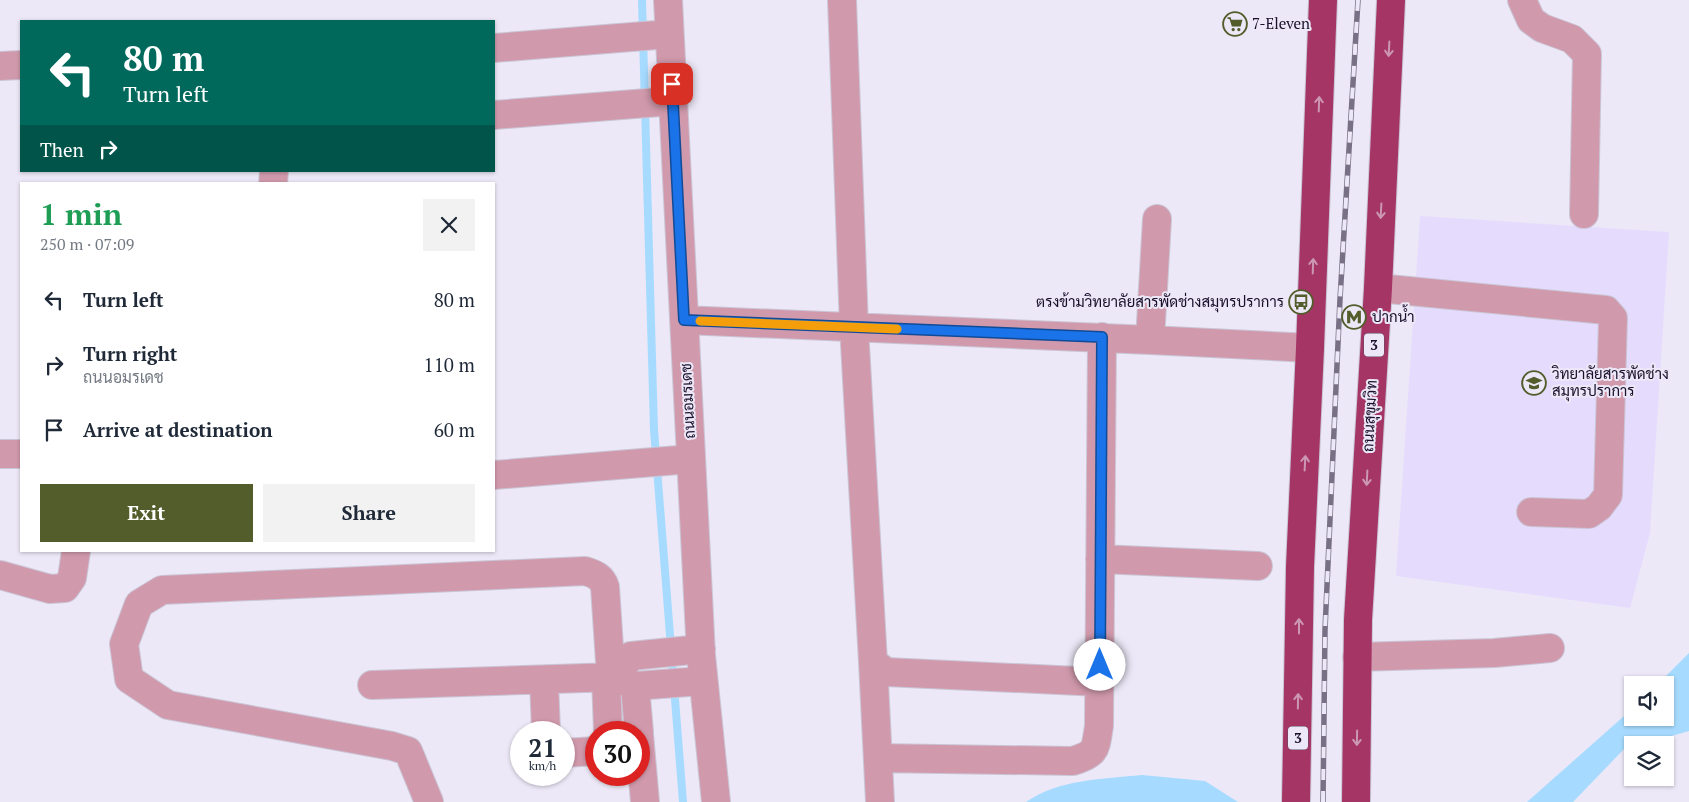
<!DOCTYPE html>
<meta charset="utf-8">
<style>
:root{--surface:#fff;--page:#f2f2f3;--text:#1f2937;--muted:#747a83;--accent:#535c2b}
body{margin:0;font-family:"PT Serif",Sarabun,serif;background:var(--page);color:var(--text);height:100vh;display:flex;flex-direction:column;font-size:19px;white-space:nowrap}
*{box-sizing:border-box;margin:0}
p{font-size:16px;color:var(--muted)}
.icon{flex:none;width:28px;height:28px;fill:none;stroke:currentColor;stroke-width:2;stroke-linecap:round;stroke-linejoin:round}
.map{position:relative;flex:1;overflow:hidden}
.sheet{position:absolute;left:20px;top:182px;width:475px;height:370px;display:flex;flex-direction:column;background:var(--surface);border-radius:0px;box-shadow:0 1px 4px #0004}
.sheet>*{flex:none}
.hud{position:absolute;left:20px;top:20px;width:475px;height:152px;border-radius:0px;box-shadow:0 1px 4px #0004;background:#00695c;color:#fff;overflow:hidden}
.buttons{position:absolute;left:1624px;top:676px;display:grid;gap:10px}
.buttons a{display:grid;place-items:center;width:50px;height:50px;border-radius:0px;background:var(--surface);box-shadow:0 1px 4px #0004;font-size:25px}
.speed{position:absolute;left:510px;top:721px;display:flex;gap:10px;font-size:25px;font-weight:700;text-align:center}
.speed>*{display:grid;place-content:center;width:65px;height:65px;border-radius:50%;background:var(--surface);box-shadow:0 1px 4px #0004;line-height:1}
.speed small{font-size:12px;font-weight:400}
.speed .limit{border:8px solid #d22;background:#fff;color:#111}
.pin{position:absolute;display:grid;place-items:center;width:42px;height:42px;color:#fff;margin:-21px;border-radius:10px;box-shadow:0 2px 8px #0006}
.me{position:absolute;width:55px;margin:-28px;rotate:0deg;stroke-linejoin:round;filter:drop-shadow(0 0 4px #0008)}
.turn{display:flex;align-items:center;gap:18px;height:105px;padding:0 20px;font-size:22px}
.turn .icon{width:65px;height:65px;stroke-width:2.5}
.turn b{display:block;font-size:35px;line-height:42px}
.then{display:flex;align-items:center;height:48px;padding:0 20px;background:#0003;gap:10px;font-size:19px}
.round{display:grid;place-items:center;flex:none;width:52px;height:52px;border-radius:0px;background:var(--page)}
.headline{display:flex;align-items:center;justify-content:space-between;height:85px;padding:0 20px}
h1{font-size:30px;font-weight:700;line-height:38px;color:#1e9e55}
.button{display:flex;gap:10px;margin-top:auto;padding:10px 20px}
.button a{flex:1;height:58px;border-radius:0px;background:var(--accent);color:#fff;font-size:20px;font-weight:700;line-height:58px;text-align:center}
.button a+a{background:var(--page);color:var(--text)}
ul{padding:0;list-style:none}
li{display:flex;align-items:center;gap:15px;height:65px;padding:0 20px}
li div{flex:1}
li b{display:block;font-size:19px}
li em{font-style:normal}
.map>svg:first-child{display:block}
.built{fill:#e5dcfd}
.water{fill:#a6dbff}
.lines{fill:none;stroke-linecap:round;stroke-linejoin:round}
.stream{stroke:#a6dbff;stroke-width:8}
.minor-casing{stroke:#cac5d6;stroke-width:30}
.highway-casing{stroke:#cac5d6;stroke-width:30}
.minor{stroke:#d19aac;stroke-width:28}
.highway{stroke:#a53565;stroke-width:28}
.rail-casing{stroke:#787186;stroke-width:5.5}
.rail{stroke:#ece8f7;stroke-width:4;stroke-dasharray:11;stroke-linecap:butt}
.oneway{stroke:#cc97b5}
.route-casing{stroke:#114b97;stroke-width:12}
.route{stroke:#1a73e8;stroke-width:9}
.slow{stroke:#f59e0b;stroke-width:9}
.labels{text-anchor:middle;stroke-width:4;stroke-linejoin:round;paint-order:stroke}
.shield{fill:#ece8f7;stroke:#595168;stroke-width:1}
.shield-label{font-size:14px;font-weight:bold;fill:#1a102b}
.poi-label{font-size:15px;fill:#1a102b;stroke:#ece8f7;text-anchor:start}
.street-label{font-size:15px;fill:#1a102b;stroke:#ece8f7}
</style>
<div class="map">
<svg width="1689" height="802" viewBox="0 0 1689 802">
<rect width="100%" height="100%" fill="#ece8f7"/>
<path class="built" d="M1420 216 1669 232 1650 533 1630 608 1396 576Z"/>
<path class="water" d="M1689 653V731L1654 741 1626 747 1573 802H1527L1632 709V718H1665V685H1657Z
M1142 775 1205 781 1238 802H1026C1059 779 1103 779 1142 775Z"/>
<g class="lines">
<path class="stream" d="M642 0 654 430 683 802"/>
<g class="minor-casing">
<path id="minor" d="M668 0 701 655 716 802
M842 0 854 327 873 662 886 672 1100 682
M1522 0 1531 20 1542 28 1572 39 1587 54 1584 214
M494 48 669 34
M0 66 21 65
M494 115 673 101
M273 184 274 171
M1378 288 1606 310 1613 318 1608 495 1599 507 1589 514 1531 512
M684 320 1150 340 1310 348
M1150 340 1157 219
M0 454H21
M494 475 691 459
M1100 559 1258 566
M0 575 50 589 65 588 72 578 76 551
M701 649 631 656 615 677 635 686 702 681
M1357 657 1494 653 1550 648
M873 662 880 802
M606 678 608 732
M544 680 546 732
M372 685 615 677
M635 686 639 732
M639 734 645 802
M564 753 596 751
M878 758 1073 761C1097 753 1095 750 1099 726L1102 337
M429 802 408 751 392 746 168 705 129 679 124 644 139 604 162 590 585 571C595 574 602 577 605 587L611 677"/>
</g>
<g class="highway-casing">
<path id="highway" d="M1296 802 1300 567 1310 348 1323 0
M1356 802 1358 620 1378 288 1391 0"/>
</g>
<use href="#minor" class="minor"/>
<use href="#highway" class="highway"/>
<g class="rail-casing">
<path id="rail" d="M1323 802 1325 630 1340 299 1358 0"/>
</g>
<use href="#rail" class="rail"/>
</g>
<defs><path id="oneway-shaft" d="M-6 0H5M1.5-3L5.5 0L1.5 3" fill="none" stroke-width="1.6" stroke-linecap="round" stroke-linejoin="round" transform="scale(1.25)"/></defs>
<g class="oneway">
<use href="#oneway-shaft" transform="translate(1389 49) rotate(93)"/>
<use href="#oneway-shaft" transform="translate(1319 104) rotate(-88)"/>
<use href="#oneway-shaft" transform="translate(1381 211) rotate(93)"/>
<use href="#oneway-shaft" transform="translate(1313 266) rotate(-88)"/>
<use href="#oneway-shaft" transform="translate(1305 463) rotate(-87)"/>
<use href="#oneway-shaft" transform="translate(1367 478) rotate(93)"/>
<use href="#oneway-shaft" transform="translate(1299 626) rotate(-90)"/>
<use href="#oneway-shaft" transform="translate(1298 701) rotate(-89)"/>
<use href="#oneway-shaft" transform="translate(1357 738) rotate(91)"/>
</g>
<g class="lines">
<g class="route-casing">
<path id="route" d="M672 84 684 320 1102 337 1100 665"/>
</g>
<use href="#route" class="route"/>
<path class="slow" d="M700 321 897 329"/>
</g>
<defs>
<g id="supermarket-ring" transform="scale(1.25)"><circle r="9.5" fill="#ece8f7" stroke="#535c2b" stroke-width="1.5"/><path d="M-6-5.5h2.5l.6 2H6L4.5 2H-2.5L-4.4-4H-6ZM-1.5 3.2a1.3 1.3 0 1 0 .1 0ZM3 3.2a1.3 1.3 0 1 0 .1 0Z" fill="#535c2b"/></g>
<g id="bus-ring" transform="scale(1.25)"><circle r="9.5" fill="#ece8f7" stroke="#535c2b" stroke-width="1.5"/><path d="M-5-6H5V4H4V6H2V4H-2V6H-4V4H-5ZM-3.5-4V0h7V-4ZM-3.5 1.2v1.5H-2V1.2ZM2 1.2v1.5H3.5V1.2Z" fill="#535c2b"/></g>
<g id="metro-ring" transform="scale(1.25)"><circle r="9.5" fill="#ece8f7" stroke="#535c2b" stroke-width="1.5"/><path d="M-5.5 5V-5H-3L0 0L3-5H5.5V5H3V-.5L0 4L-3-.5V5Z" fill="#535c2b"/></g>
<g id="university-ring" transform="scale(1.25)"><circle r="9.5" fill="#ece8f7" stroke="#535c2b" stroke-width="1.5"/><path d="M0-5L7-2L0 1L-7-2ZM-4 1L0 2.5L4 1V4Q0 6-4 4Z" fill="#535c2b"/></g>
</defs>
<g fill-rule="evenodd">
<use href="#supermarket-ring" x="1235" y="24"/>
<use href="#bus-ring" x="1301" y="302"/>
<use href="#metro-ring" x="1354" y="317"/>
<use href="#university-ring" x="1534" y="383"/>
</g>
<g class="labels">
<g class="shield">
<rect x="1364" y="333.5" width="20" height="23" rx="4"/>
<rect x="1288" y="726.5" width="20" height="23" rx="4"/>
</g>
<g class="shield-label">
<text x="1374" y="350">3</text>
<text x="1298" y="743">3</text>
</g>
<g class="poi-label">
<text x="1252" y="29">7-Eleven</text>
<text x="1284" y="307" text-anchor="end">ตรงข้ามวิทยาลัยสารพัดช่างสมุทรปราการ</text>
<text x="1372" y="322">ปากน้ำ</text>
<text x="1552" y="379">วิทยาลัยสารพัดช่าง<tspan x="1552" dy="17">สมุทรปราการ</tspan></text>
</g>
<g class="street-label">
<text transform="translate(688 401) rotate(-93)" y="5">ถนนอมรเดช</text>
<text transform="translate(1370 416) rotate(-87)" y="5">ถนนสุขุมวิท</text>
</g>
</g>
</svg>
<div class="buttons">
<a><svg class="icon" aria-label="sound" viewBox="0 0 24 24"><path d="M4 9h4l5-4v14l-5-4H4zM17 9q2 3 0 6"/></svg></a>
<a><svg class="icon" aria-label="layers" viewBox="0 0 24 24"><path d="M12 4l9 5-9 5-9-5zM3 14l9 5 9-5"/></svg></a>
</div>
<div class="speed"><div>21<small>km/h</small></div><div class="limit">30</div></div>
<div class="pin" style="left:672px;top:84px;background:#d93025"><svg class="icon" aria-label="arrive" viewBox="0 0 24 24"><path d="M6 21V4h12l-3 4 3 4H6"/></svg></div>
<svg class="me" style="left:1100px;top:665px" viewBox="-20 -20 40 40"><circle r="19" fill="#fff"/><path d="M0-13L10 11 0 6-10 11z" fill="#1a73e8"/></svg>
<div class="hud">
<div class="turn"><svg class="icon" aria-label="left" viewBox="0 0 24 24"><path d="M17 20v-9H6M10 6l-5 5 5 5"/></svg><div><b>80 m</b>Turn left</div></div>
<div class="then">Then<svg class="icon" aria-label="right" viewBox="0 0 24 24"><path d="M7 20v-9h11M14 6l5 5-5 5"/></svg></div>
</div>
<section class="sheet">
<div class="headline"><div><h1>1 min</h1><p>250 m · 07:09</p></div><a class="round"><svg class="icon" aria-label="close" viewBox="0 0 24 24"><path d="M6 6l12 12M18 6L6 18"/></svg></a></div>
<ul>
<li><svg class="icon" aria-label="left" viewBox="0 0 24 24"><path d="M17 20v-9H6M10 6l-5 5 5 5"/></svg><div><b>Turn left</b></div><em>80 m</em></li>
<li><svg class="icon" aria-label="right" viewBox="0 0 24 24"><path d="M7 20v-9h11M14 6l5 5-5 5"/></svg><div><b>Turn right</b><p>ถนนอมรเดช</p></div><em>110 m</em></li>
<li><svg class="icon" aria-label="arrive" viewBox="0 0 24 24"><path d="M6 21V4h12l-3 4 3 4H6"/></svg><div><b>Arrive at destination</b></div><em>60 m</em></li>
</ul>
<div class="button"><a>Exit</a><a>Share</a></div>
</section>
</div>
